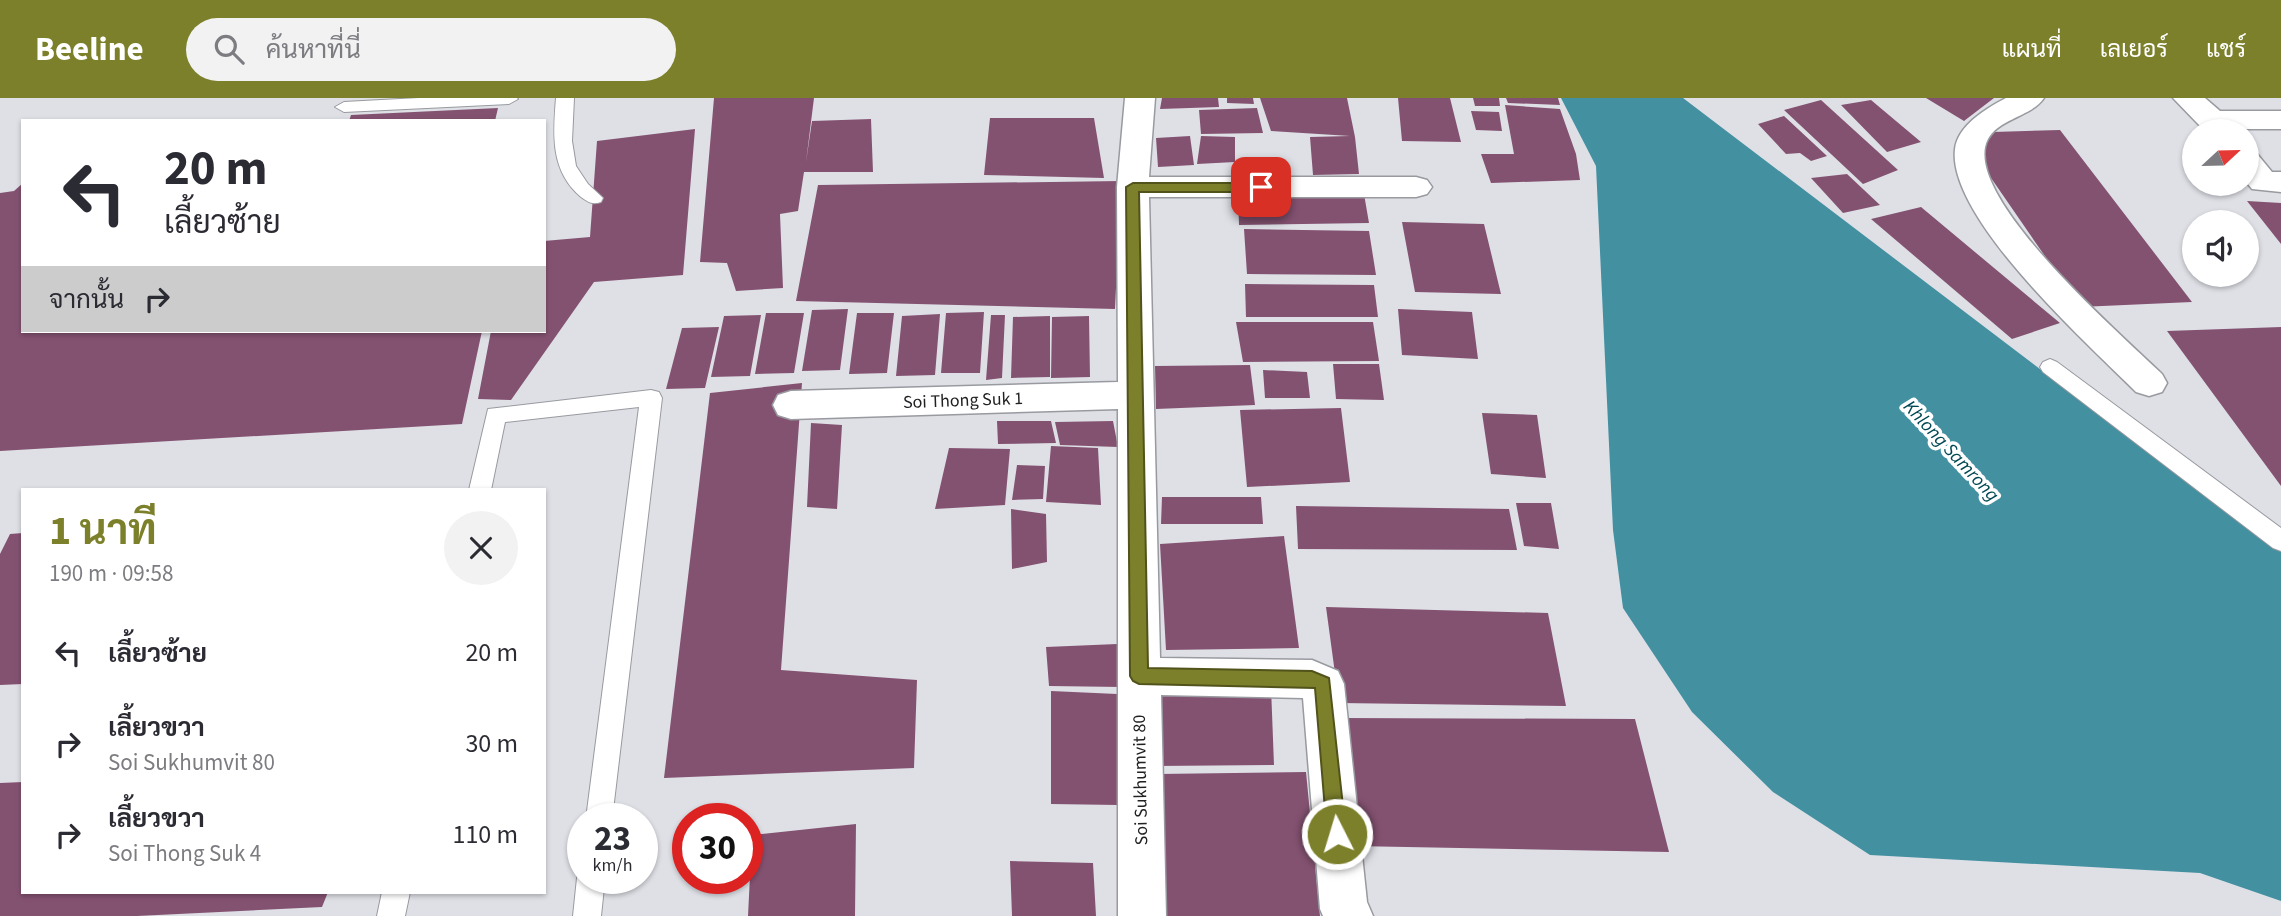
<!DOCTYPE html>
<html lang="th">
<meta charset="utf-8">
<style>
:root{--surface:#fff;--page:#f2f2f3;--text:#2b2b33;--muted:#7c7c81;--accent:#7c802a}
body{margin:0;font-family:"Source Sans 3",Sarabun,sans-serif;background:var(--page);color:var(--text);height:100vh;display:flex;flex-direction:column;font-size:26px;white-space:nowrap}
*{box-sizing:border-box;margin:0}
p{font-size:23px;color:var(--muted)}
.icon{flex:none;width:38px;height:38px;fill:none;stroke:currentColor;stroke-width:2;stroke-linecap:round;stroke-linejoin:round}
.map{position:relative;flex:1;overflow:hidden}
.drawer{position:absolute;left:21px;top:390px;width:525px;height:406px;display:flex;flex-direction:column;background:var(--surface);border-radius:0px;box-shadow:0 2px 5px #0004}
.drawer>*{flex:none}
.top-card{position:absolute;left:21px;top:21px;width:525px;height:214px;border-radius:0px;box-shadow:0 2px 5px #0004;background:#fff;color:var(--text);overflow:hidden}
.needle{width:46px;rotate:68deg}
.controls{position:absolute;left:2182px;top:21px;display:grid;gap:14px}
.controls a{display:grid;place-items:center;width:77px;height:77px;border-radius:50%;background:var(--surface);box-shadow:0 2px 5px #0004;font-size:35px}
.speed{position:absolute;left:567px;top:705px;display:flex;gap:14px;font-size:35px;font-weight:700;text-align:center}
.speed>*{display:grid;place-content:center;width:91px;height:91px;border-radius:50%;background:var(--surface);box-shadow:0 2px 5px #0004;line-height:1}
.speed small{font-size:18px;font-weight:400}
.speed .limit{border:10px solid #d22;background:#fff;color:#111}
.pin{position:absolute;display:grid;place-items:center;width:60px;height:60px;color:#fff;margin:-30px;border-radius:14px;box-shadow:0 4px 10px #0006}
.me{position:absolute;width:77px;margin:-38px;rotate:355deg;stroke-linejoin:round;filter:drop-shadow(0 0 5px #0008)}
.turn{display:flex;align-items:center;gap:24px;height:147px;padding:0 28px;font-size:32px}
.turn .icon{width:91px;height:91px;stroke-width:2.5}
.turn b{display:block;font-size:49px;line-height:60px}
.then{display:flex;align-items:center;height:66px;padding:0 28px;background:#0003;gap:14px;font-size:26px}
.round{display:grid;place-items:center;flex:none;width:74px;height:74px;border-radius:37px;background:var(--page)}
.headline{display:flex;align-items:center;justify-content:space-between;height:119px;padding:0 28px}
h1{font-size:42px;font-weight:700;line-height:52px;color:var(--accent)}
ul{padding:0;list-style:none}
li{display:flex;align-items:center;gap:21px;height:91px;padding:0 28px}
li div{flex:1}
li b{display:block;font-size:26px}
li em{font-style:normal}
header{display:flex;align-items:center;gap:42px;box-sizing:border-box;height:98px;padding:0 35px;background:var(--accent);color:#fff}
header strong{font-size:33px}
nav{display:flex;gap:38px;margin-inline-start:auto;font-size:24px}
.search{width:490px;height:63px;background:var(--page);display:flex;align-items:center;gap:18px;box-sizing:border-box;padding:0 24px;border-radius:38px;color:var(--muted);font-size:26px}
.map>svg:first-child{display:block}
.water{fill:#4390a1}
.building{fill:#845271}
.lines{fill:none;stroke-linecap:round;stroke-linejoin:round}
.lane-casing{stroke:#989aa0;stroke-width:2}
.street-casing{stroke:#989aa0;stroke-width:3}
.lane{fill:#fff;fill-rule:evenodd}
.street{fill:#fff;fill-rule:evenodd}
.route{fill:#7c802a;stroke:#51531b;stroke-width:2}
.labels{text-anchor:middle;stroke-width:7;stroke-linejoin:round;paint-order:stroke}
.street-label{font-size:18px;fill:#202123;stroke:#fff}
.water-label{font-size:19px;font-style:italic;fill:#004754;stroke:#fff}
</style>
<header>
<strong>Beeline</strong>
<div class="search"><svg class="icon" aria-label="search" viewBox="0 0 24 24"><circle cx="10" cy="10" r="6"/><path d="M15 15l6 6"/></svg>ค้นหาที่นี่</div>
<nav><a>แผนที่</a><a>เลเยอร์</a><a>แชร์</a></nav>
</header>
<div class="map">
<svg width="2281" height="818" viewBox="0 0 2281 818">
<rect width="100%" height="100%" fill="#dee0e6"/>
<path class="water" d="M1561 0H1683L2281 454V803L2200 775 1870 757 1773 694 1692 614 1623 510 1613 432 1596 68Z"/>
<path class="building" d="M714 0H814L806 64 812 23 871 21 873 74H804L798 113 780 116 783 190 736 193 727 165 700 164Z
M1162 0H1218L1219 9 1160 11Z
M1227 0H1253L1254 6 1227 5Z
M1260 0H1347L1355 39 1359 76 1313 77 1310 39 1350 38 1271 33Z
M1398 0H1450L1461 44 1402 43Z
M1473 0H1499L1500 8H1475Z
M1506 0H1558L1560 7 1508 5Z
M1926 0H1994L1964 23Z
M1821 2 1898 72 1863 86 1784 12Z
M1871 2 1921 44 1887 54 1841 7Z
M1505 7 1560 11 1576 56 1580 82 1491 85 1481 56H1514Z
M498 10 495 23H349L351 17Z
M1257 10 1263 35 1201 36 1199 12Z
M1471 13 1499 14 1502 33 1476 32Z
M1784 18 1827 58 1811 63 1800 55 1786 56 1758 26Z
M990 20H1094L1104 80 984 77Z
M695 31 683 177 594 184 511 302 478 301 491 233H544V143L590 139 597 43Z
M2060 32 2192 204 2080 209 1960 35Z
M1190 38 1194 67 1158 69 1156 40Z
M1201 38 1235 39V64L1197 66Z
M1847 76 1880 107 1843 115 1811 80Z
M1121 83 1115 211 796 203 818 87Z
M23 85V233H482L462 326 0 353V95L14 93Z
M1238 96H1364L1369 125 1239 127Z
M2247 103 2281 105V146Z
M1921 109 2060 225 2012 241 1871 121Z
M1402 124 1484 126 1501 196 1415 194Z
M1244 131 1369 133 1376 177 1247 176Z
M1245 186 1374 187 1378 219H1246Z
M848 211 840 272 802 273 812 212Z
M1398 211 1472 214 1478 261 1402 257Z
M984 214 980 275H941L946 215Z
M766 215H804L794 275 755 276Z
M857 215H894L887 275 849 276Z
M940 216 935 277 896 278 902 218Z
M761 217 750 278 711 279 724 218Z
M991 217H1005L1002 280 986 282Z
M1050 218V279L1011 280 1013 219Z
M1089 218 1090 279 1051 280 1052 219Z
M1236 224H1373L1379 263 1243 264Z
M719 229 705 290 666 291 682 230Z
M2281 229V388L2167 233Z
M1333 266H1379L1384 302 1336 301Z
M1250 267 1255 307 1156 311 1155 268Z
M1263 272 1307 274 1310 300H1265Z
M802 285 781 572 917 582 914 670 664 680 710 295Z
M1341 310 1350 384 1247 389 1240 312Z
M1482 315 1537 317 1546 380 1491 376Z
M997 323H1051L1056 345 998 346Z
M1113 323 1118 349 1060 347 1055 324Z
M811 325 842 327 837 411 807 409Z
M1051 348 1098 350 1101 407 1046 404Z
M949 350 1010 351 1005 407 935 411Z
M1017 367 1045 368 1043 401 1012 402Z
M1162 399H1261L1263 426H1161Z
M1516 405H1551L1559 451 1524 448Z
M1296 408 1509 411 1517 452 1298 451Z
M1011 411 1046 416 1047 464 1012 471Z
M23 435V586L0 587V456L10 436Z
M1284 438 1299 550 1166 552 1160 446Z
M1326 509 1548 515 1566 608 1339 605Z
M1117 546 1122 589 1049 588 1046 549Z
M1157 585 1271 589 1274 667 1155 668Z
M1051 593 1117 596 1118 707 1051 706Z
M1341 620 1635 621 1669 754 1353 748Z
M1306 674 1320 818H1164L1158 676Z
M23 684V794H328L322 809 137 818H0V685Z
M856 726 855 818H748L752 737Z
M1010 763 1093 765 1096 818H1012Z"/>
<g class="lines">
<g class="lane-casing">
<path id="lane" d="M419 0H517L518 1 509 6 344 14 335 9 344 4Z
M556 0H574L572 43 576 68 588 86 603 100 601 104C592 107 588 104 581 99 550 73 553 36 556 0Z
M2050 261 2057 264 2281 430V453L2273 450 2043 274 2040 269 2043 264Z
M651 292 659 294 662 300 612 721H586L639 309 505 324 491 392H469L488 311Z
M581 770 583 780H605L601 818H573L577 780Z
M382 794H410L405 818H377Z"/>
</g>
<g class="street-casing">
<path id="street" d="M1125 0H1155L1149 79H1416L1427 82 1432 89 1427 96 1416 99H1149L1160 560 1312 562 1338 573 1344 586 1367 804 1373 818H1323L1320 811 1303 600 1161 597 1166 818H1118V311L791 321 778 317 773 307 778 297 791 293 1118 284 1117 89Z
M2006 0H2044C2031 19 2000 20 1988 41 1958 96 2125 240 2162 276L2167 285 2162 294 2149 298 2136 294C2089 247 1947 120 1955 51 1958 27 1987 10 2006 0Z
M2173 0H2205L2220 13H2281V31H2212L2201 29Z
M2247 54 2258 57 2272 74H2281V94L2252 91 2247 85Z"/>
</g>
<use href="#lane" class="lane"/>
<use href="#street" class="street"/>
</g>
<path class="route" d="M1133 85H1261L1268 89 1261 94H1139L1148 570 1312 573 1329 580 1346 736 1344 742 1337 745 1330 742 1327 736 1315 590 1139 586 1133 583 1130 578 1126 89Z"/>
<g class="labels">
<g class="street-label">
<text transform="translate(963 302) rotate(-2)" y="6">Soi Thong Suk 1</text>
<text transform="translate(1140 682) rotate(-91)" y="6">Soi Sukhumvit 80</text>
</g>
<g class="water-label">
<text transform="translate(1952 352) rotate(47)" y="7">Khlong Samrong</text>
</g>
</g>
</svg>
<div class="controls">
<a><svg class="needle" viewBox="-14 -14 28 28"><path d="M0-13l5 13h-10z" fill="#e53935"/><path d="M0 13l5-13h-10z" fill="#7c7c81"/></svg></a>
<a><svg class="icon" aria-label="sound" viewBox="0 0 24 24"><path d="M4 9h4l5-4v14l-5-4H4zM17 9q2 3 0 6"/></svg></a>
</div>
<div class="speed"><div>23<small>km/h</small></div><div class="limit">30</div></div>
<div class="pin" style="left:1261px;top:89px;background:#d93025"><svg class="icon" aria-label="arrive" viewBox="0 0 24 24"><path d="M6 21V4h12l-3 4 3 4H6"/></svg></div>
<svg class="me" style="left:1337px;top:736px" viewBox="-20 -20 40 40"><circle r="17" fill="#7c802a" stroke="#fff" stroke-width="3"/><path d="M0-11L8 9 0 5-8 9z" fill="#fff"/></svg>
<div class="top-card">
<div class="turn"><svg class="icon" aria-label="left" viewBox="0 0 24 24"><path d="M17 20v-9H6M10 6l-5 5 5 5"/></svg><div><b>20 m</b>เลี้ยวซ้าย</div></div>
<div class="then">จากนั้น<svg class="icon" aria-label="right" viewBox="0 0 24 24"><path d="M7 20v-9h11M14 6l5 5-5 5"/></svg></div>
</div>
<section class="drawer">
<div class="headline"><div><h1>1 นาที</h1><p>190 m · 09:58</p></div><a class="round"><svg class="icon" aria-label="close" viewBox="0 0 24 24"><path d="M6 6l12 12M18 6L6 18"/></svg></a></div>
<ul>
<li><svg class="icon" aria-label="left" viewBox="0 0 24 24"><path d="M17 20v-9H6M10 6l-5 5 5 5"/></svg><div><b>เลี้ยวซ้าย</b></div><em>20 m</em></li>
<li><svg class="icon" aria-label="right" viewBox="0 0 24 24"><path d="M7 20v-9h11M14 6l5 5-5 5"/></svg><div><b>เลี้ยวขวา</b><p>Soi Sukhumvit 80</p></div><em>30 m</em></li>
<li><svg class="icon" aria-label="right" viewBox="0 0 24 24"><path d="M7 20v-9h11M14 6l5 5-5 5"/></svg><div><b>เลี้ยวขวา</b><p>Soi Thong Suk 4</p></div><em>110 m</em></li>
</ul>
</section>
</div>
